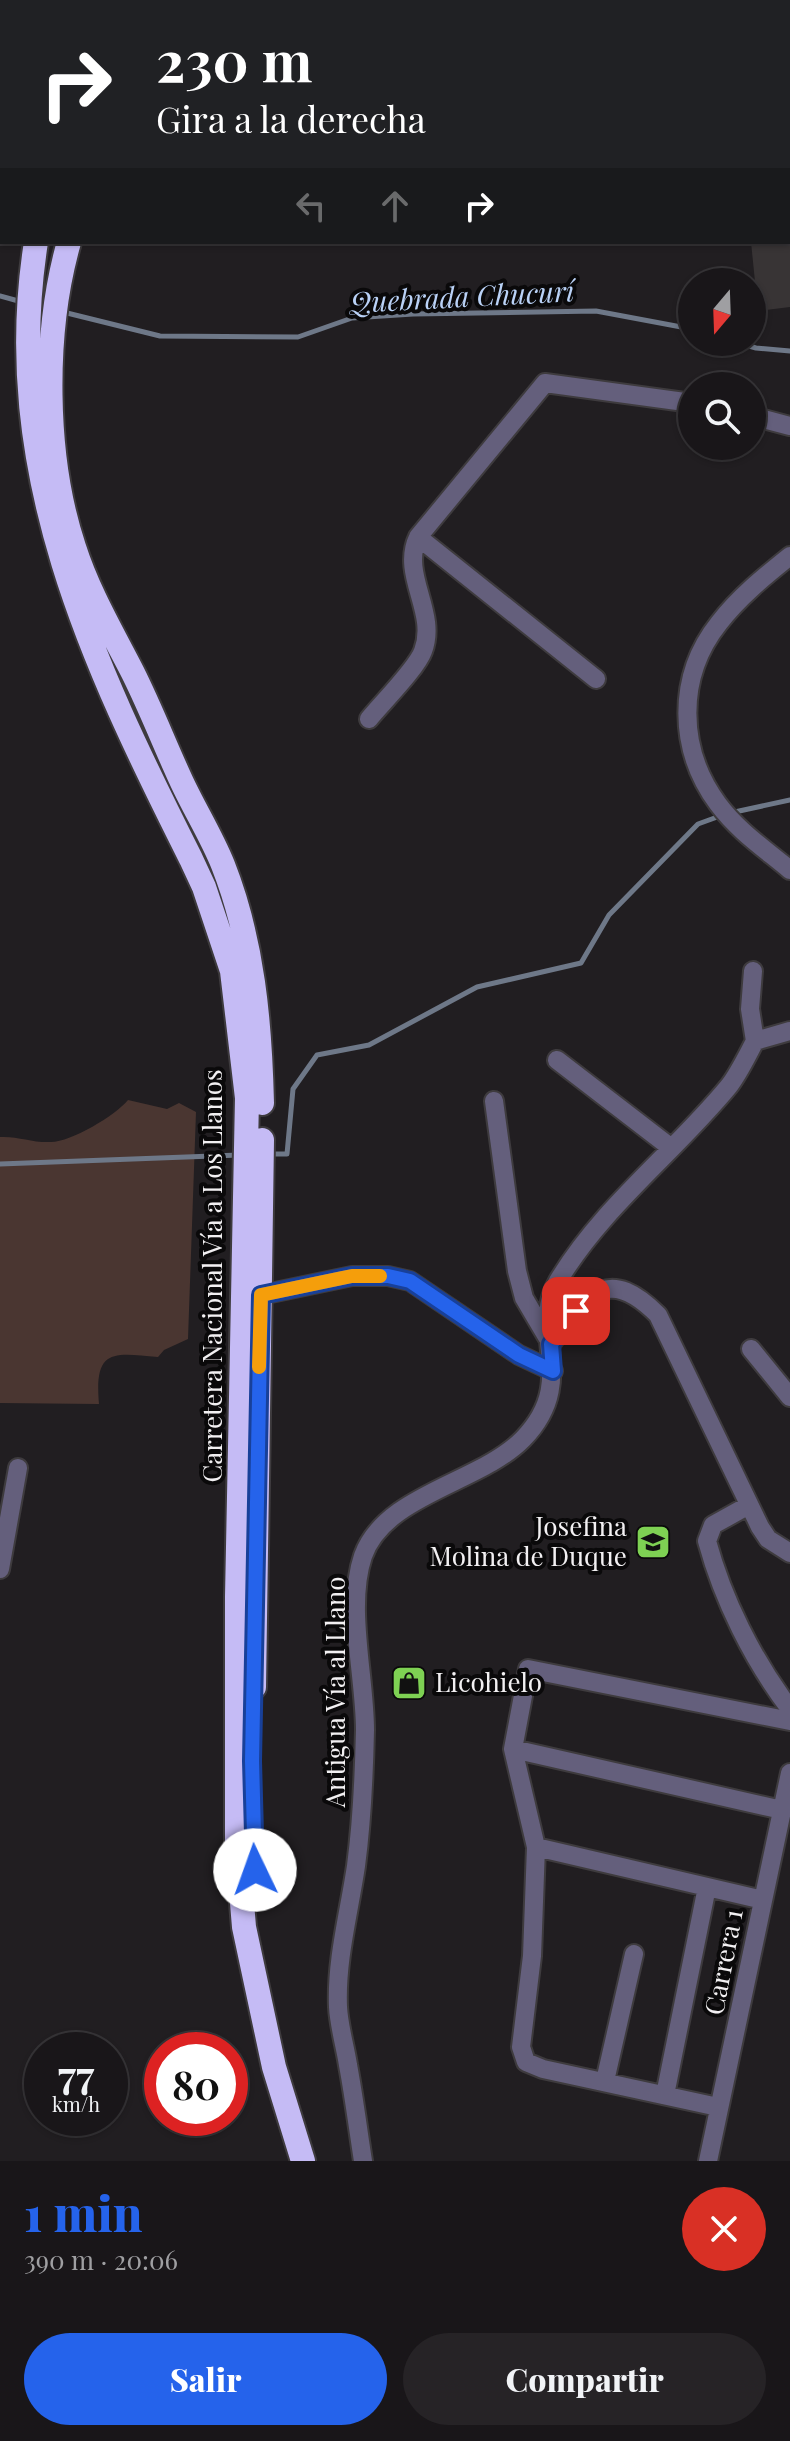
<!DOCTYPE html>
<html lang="es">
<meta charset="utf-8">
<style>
:root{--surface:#191619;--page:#262326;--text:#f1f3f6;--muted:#9f9fa2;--line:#373538;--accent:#2563eb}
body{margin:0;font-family:"Playfair Display",serif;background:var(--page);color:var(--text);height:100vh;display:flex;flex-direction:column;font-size:30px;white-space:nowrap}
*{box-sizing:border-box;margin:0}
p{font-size:26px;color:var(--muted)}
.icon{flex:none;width:44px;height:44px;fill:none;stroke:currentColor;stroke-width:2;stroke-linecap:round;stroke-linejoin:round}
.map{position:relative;height:2161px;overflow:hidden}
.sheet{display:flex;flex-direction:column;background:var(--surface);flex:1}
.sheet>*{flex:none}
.banner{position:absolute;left:0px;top:0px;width:790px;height:244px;box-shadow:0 2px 6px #0004,0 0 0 2px var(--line);background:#202124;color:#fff;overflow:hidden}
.needle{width:52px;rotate:199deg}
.controls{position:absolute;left:678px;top:268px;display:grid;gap:16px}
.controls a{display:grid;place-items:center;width:88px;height:88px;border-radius:50%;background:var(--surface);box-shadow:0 2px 6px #0004,0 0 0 2px var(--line);font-size:40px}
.speed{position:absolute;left:24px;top:2032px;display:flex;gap:16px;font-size:40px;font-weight:700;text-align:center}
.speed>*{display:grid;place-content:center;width:104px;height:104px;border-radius:50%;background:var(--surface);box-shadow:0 2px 6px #0004,0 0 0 2px var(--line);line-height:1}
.speed small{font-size:20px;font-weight:400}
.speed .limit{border:12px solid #d22;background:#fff;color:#111}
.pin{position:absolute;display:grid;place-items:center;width:68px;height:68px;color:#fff;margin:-34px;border-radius:16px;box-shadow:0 4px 12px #0006}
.me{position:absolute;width:88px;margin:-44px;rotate:357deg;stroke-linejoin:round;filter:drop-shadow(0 0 6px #0008)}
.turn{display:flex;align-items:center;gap:28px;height:168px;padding:0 24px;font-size:36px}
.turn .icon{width:104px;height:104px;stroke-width:2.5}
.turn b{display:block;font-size:56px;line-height:68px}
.lanes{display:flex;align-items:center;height:76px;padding:0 24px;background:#0003;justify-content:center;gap:40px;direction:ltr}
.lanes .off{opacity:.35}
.round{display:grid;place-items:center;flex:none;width:84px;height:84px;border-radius:42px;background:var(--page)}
.head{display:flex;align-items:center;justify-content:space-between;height:136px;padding:0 24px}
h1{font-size:48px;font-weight:800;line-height:60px;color:var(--accent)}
.primary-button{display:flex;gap:16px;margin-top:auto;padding:16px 24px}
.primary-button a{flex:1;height:92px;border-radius:48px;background:var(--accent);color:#fff;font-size:32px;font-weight:800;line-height:92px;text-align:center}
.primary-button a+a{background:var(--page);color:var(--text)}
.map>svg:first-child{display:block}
.green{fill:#4a3631}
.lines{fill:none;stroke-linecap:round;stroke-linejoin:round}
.stream{stroke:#6e7888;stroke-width:5}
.building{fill:#383435}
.minor-casing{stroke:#3e3b3e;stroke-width:22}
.highway-casing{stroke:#3e3b3e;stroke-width:28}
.minor{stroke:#645f7c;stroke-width:18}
.highway{stroke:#c5bbf5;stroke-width:24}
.route-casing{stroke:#184099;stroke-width:20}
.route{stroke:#2563eb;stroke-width:14}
.slow{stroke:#f59e0b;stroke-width:14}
.labels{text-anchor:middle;stroke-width:8;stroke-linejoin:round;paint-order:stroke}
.street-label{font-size:26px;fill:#f2f0f2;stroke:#0a090a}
.poi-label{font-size:26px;fill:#f2f0f2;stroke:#0a090a;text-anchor:end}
.water-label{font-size:28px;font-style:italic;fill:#bad2f7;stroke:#0a090a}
</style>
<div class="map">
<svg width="790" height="2161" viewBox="0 0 790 2161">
<rect width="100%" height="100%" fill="#211e21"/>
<path class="green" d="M128 1100 167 1109 179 1103 196 1112 188 1339 164 1350 158 1357C113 1353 94 1348 99 1404L0 1403V1137C18 1136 33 1143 51 1142 71 1142 116 1115 128 1100Z"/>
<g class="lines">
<path class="stream" d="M0 296 22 302
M63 312 160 336 298 337 352 318 413 314 596 311 692 329
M735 342 756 348 790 351
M730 813 790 800
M269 1154H287L293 1089 317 1055 369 1045 477 987 581 963 609 915 698 824 720 816
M0 1164 239 1155"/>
</g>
<path class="building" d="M751 242H790V307L758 311Z"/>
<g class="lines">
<g class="minor-casing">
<path id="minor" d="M737 0V2
M342 2 344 0
M542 2 544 0
M0 87 2 88
M788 155H790
M752 416 790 426
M418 537 596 679
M790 556C765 576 739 597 719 623 676 677 678 750 718 804 738 831 765 849 790 870
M369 719C382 703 417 668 423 651 438 612 400 575 418 537L545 383 692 403
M753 971 750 1009 755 1041
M557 1060 670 1147
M494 1101 517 1271 524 1298 547 1337
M261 1295 352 1276H388L410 1281 519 1355 553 1371
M551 1344C586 1298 605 1262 658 1315L760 1527 768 1539 790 1553
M751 1349 790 1397
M749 1505 713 1525 707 1541C723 1600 753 1660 790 1709
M0 1569 18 1468
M513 1749 782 1810
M536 1847 763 1900
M605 2081 634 1954
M665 2095 707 1887
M718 2107 543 2069 526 2062 521 2047 532 1956 536 1847 513 1749 528 1669 790 1721
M363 2161C358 2129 354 2097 348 2065 345 2046 339 2026 338 2007 336 1960 349 1913 356 1866 362 1821 364 1776 365 1730 365 1677 346 1606 363 1556 385 1494 480 1483 523 1439 580 1380 528 1333 558 1281 603 1206 674 1153 729 1086 739 1073 747 1056 755 1041L790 1031
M708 2161 790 1773"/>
</g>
<g class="highway-casing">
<path id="highway" d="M207 2 209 0
M36 242C0 470 93 664 191 859L204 887 232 971 247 1098 237 1597V1842L244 1927 274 2067 303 2161
M69 242C43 333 44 457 74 547 88 591 112 632 133 673 150 707 164 743 180 778 193 807 211 835 223 865 253 941 260 1022 262 1103
M254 1687 262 1140"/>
</g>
<use href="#minor" class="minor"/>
<use href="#highway" class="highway"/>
</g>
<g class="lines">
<g class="route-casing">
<path id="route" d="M255 1870 252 1761 261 1295 352 1276H388L410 1281 519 1355 553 1371 551 1344 576 1311"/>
</g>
<use href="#route" class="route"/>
<path class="slow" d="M259 1367 261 1295 352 1276H380"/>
</g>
<defs>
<g id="school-square" transform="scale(1.8)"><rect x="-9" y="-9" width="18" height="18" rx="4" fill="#7ed153" stroke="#0a090a"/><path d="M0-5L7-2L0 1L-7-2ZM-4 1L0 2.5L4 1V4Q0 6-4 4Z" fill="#111"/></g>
<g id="shop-square" transform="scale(1.8)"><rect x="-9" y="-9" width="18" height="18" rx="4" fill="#7ed153" stroke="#0a090a"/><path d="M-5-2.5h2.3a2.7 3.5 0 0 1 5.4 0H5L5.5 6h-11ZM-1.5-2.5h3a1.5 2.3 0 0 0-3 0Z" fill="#111"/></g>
</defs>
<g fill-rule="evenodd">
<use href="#school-square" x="653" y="1542"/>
<use href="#shop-square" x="409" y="1683"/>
</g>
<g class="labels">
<g class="street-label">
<text transform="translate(213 1276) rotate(-90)" y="9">Carretera Nacional Vía a Los Llanos</text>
<text transform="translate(336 1692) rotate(-90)" y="9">Antigua Vía al Llano</text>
<text transform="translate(724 1962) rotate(-79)" y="9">Carrera 1</text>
</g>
<g class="poi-label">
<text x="627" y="1536">Josefina<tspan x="627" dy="30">Molina de Duque</tspan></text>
<text x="435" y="1692" text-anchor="start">Licohielo</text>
</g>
<g class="water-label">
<text transform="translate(462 297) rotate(-3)" y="10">Quebrada Chucurí</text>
</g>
</g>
</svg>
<div class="controls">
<a><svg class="needle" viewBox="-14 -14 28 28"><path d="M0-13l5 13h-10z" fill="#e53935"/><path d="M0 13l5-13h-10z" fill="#9f9fa2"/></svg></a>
<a><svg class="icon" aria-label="search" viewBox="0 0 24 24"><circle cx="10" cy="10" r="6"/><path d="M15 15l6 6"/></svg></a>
</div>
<div class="speed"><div>77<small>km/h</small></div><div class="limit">80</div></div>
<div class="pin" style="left:576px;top:1311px;background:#d93025"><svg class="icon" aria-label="arrive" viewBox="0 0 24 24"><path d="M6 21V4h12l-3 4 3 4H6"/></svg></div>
<svg class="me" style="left:255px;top:1870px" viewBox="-20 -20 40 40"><circle r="19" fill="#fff"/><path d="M0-13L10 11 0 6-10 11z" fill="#2563eb"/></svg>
<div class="banner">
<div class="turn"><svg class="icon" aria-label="right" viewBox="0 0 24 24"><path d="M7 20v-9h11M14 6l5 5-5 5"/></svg><div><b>230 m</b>Gira a la derecha</div></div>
<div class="lanes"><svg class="icon off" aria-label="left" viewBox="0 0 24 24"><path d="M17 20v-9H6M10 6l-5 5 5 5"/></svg><svg class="icon off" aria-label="ahead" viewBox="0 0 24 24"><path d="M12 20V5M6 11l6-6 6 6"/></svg><svg class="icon" aria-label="right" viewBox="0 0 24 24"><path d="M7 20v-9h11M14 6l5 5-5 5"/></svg></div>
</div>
</div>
<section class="sheet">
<div class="head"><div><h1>1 min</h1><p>390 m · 20:06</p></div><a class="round" style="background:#d93025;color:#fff"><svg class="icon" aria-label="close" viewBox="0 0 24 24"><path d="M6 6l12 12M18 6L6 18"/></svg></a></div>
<div class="primary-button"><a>Salir</a><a>Compartir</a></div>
</section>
